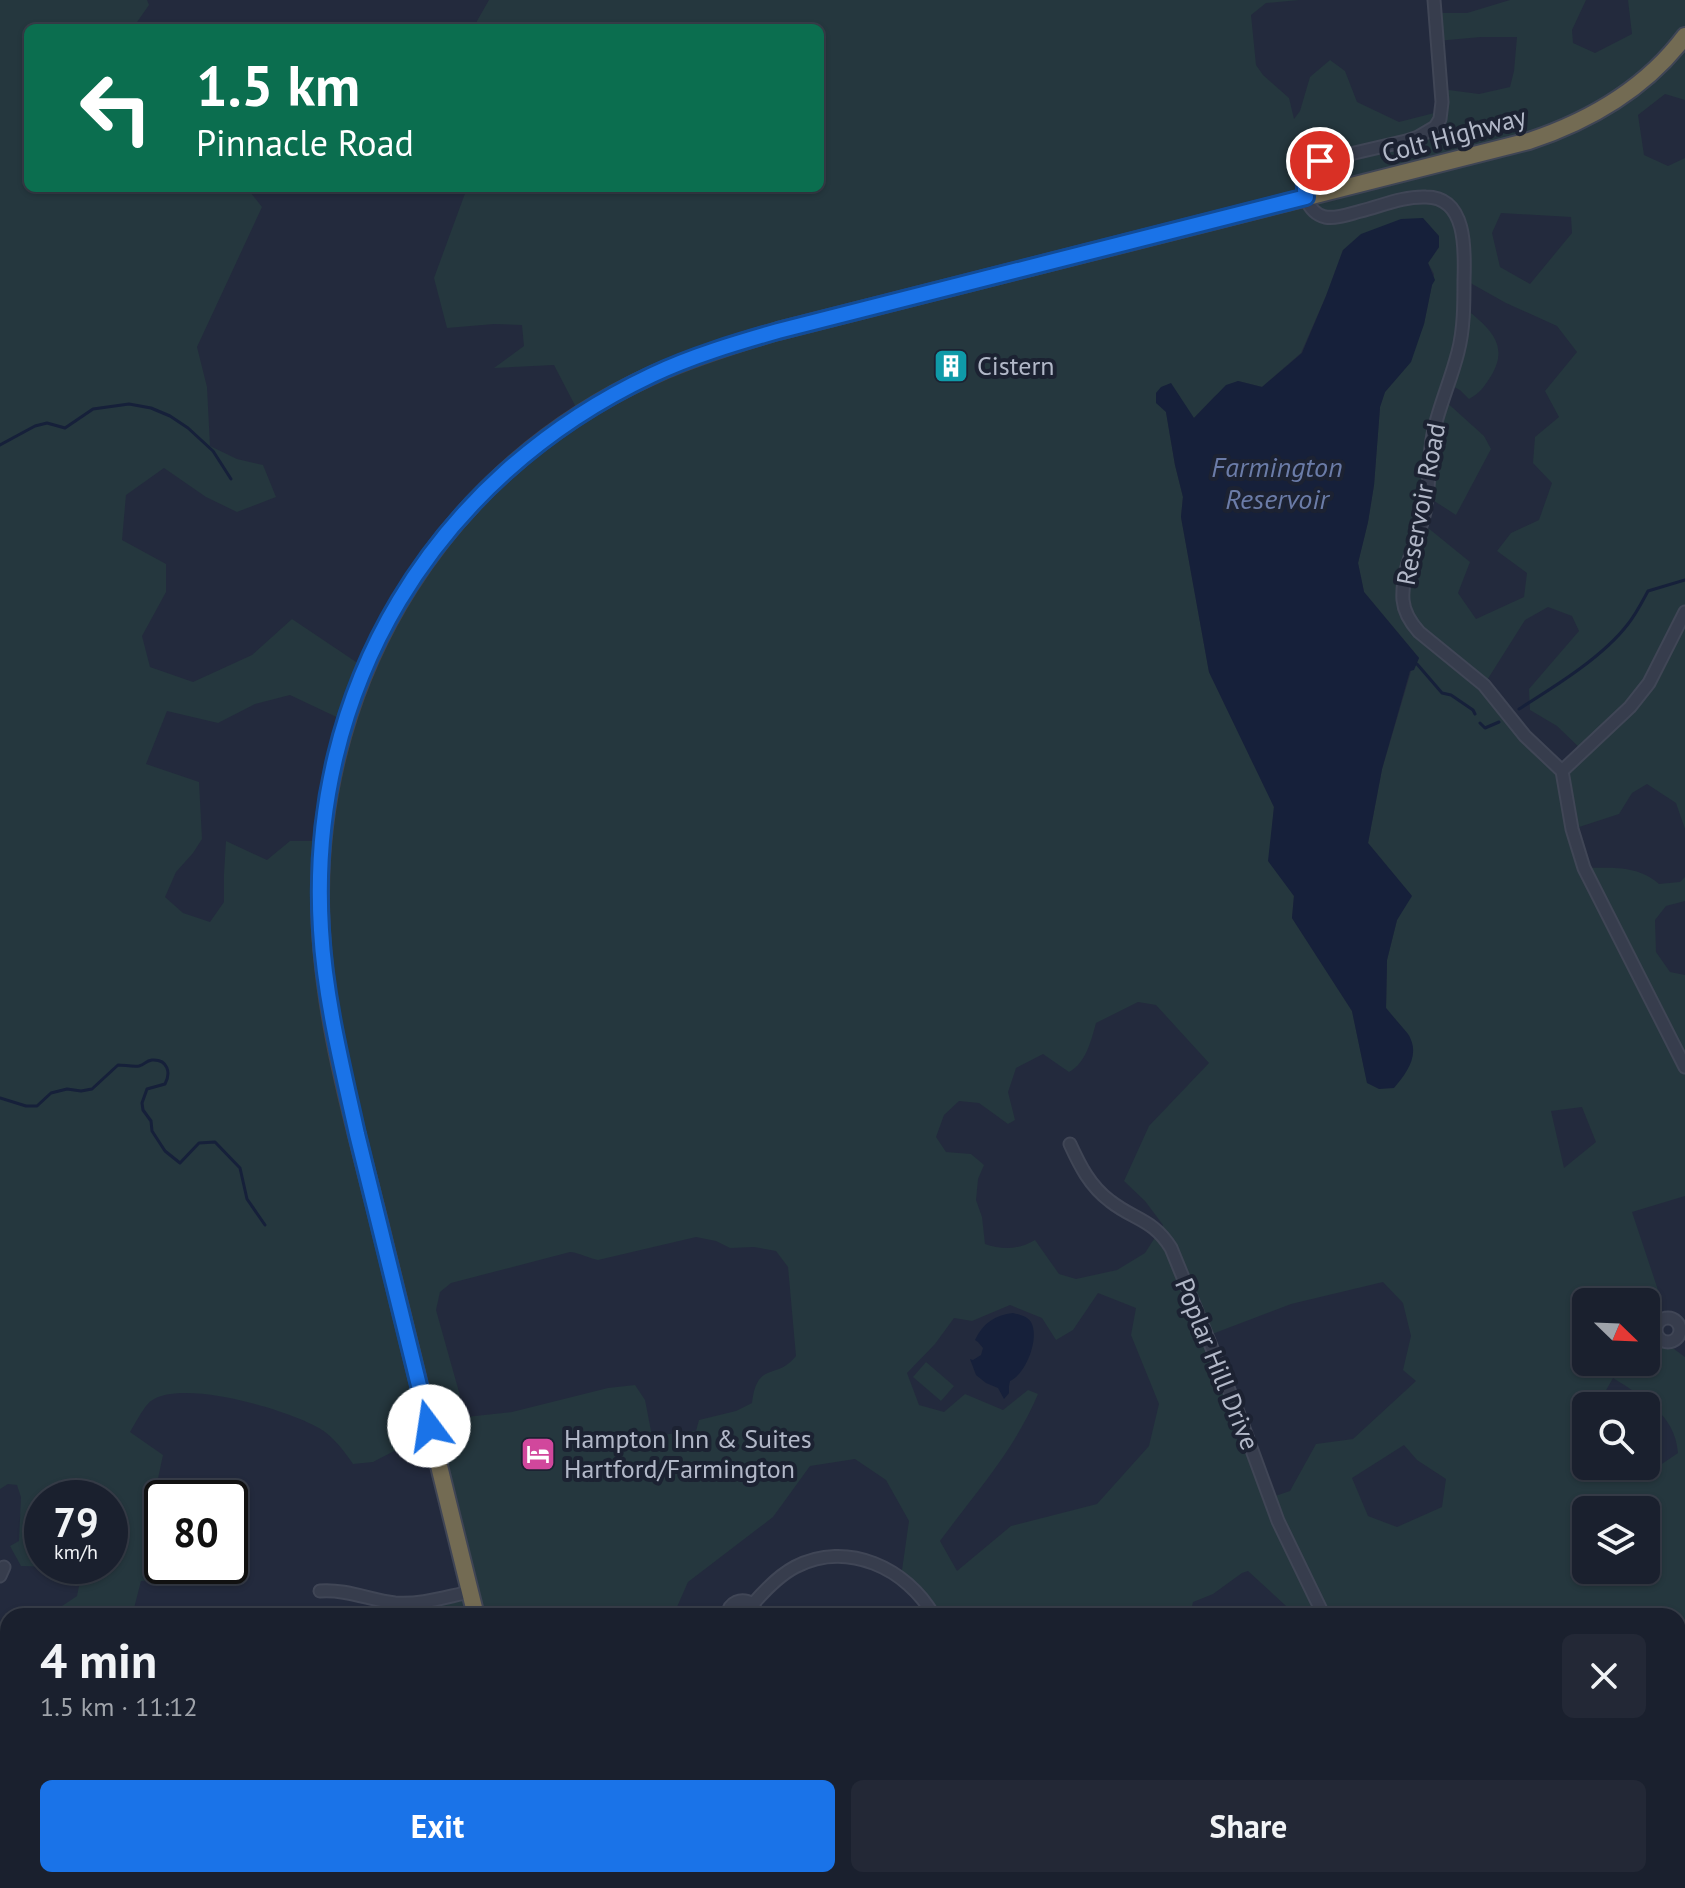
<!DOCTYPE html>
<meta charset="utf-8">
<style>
:root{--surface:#1a202e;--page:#232836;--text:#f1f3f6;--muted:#9fa3aa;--line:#383e4a;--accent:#1a73e8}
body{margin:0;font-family:"PT Sans",sans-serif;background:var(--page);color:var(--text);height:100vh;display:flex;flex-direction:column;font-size:30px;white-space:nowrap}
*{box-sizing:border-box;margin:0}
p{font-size:26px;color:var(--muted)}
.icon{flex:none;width:44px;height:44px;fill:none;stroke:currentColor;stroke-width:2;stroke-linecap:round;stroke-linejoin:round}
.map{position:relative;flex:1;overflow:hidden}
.side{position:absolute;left:0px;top:1608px;width:1686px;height:280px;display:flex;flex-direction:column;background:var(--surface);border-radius:24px 24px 0 0;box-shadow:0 2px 6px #0004,0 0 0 2px var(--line)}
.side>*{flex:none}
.banner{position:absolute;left:24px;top:24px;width:800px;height:168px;border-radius:12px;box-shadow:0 2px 6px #0004,0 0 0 2px var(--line);background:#0b6e4f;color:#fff;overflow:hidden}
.needle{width:52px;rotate:113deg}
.tools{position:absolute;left:1572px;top:1288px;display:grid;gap:16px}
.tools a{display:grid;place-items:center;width:88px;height:88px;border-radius:12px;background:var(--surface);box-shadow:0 2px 6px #0004,0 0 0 2px var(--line);font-size:40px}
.speed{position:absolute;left:24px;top:1480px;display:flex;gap:16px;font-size:40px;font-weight:700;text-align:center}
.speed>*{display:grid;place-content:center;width:104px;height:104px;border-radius:50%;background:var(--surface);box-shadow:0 2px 6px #0004,0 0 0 2px var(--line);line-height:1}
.speed small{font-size:20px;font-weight:400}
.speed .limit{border:4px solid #111;border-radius:12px;background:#fff;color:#111}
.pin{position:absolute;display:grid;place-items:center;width:68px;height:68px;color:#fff;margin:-34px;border:4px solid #fff;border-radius:50%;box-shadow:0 2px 8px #0007}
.me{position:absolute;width:88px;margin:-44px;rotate:346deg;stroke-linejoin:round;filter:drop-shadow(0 0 6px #0008)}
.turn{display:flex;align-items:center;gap:28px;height:168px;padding:0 40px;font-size:36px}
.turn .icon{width:104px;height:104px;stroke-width:2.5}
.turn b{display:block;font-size:56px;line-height:68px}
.round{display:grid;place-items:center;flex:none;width:84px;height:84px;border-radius:12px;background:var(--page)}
.overview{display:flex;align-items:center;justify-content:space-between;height:136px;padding:0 40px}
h1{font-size:48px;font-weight:800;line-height:60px}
.button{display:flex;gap:16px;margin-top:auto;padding:16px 40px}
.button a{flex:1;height:92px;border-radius:12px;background:var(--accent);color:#fff;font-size:32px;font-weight:800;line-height:92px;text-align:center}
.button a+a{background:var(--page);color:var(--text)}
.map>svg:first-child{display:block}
.green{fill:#25373e;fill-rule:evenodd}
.water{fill:#16203a}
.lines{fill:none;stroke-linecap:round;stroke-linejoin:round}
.stream{stroke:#16203a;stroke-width:3}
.minor-casing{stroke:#404656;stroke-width:15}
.highway-casing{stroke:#3f4555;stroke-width:20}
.minor{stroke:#373d4d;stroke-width:11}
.highway{stroke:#736b53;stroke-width:16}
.route-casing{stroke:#114b97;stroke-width:20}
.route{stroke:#1a73e8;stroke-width:14}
.labels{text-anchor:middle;stroke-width:8;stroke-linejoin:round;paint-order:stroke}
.street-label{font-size:26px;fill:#b2b8c8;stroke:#1c2232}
.poi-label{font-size:26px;fill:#b2b8c8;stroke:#1c2232;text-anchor:start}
.water-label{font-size:28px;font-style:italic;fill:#6b7ca8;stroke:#1c2232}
</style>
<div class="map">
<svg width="1685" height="1888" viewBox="0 0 1685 1888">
<rect width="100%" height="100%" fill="#232a3d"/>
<path class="green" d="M0 0H147L149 5 135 25 136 28H28V188H247L262 207 197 347 207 387 210 446 237 459 263 465 276 497 237 512 206 497 164 468 126 495 122 540 166 564V592L142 636 150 667 193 682 252 655 292 619 365 668 445 535 580 415 554 365 494 368 524 346 522 325 494 324 447 328 434 278 467 188H820V28H477V21L489 0H1299L1266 3 1251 15 1256 65 1263 75 1289 98 1294 119 1300 111 1310 77 1330 60 1345 71 1357 102 1399 122 1442 111 1441 89 1479 94 1510 87 1514 71 1517 37H1481L1437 41 1435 13H1467L1510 0H1586L1572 30 1573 43 1595 53 1632 34 1628 0H1685V100L1665 94 1638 115 1644 155 1668 166 1685 158V829L1676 803 1647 784 1632 793 1619 814 1573 829 1584 868C1612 868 1637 865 1659 884L1680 882 1685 877V901L1666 906 1655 920 1656 952 1670 972 1685 975V1196L1632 1212 1662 1302 1651 1319 1659 1338 1685 1357V1888H1633L1631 1880H1678V1616H1464L1447 1607 1440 1616H1297L1248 1571 1242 1573 1213 1594 1193 1602 1190 1616H934L901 1577 909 1521 886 1480 855 1459 810 1466 773 1517 688 1582 673 1616H421L424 1602 470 1591 439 1464 400 1448 373 1462 353 1464C344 1451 334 1437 319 1428 288 1410 182 1378 151 1401 144 1406 135 1424 130 1432L163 1455 156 1488 167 1498H162V1566H187L183 1572 158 1580 141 1581 132 1616H58L62 1606 77 1596 81 1576 56 1567 21 1566 10 1546 19 1541 21 1497 17 1485 8 1484 0 1489ZM1501 213 1571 217 1572 233 1530 284 1500 267 1492 233ZM1439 247 1428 263 1434 274 1424 324 1407 366 1385 392 1380 407 1374 485 1368 522 1358 563 1364 592 1419 658 1411 671 1382 769 1368 843 1411 895 1397 920 1387 960 1386 1008 1410 1037 1367 1082 1352 1011 1292 918 1294 896 1269 861 1274 807 1209 672 1181 517 1183 497 1175 465 1166 412 1194 418 1215 396 1238 381 1262 387 1301 353 1326 296 1343 250ZM1465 280 1506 303 1557 326 1577 352 1545 391 1559 417 1535 437 1533 463 1552 483 1539 520 1511 533 1497 551 1527 573 1524 597 1476 619 1458 593 1470 562 1422 523 1428 497 1456 515 1491 449 1484 436 1443 399 1448 384 1460 390 1469 399C1481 392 1483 388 1491 376 1511 343 1487 327 1464 307ZM1548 607 1572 616 1579 631 1529 689 1530 710 1557 726 1583 751 1561 771 1484 685 1525 620ZM290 695 345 721 321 841H290L267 860 226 841 224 874V902L210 922 183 913 165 897 176 872 193 853 202 839 199 782 146 764 167 711 218 723 255 704ZM1138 1002 1156 1005 1209 1063 1149 1126 1124 1181 1145 1201 1163 1225 1145 1253 1117 1270 1076 1279 1059 1274 1035 1240C1018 1250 1002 1250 985 1244L982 1217 976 1200 978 1179 984 1165 971 1154 946 1152 936 1137 944 1115 959 1101 979 1103 1008 1124 1015 1120 1008 1092 1016 1068 1043 1054 1069 1072C1086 1063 1091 1041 1096 1023ZM1582 1107 1596 1142 1564 1168 1551 1111ZM696 1237 716 1241 730 1248 754 1247 776 1251 788 1267 796 1356C776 1381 757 1360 752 1403L736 1411 699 1420 696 1431 652 1436 645 1400 635 1385 608 1388 512 1412 466 1417 436 1310 440 1292 451 1283 570 1252C581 1253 587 1258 598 1260ZM1383 1282 1403 1303 1411 1336 1403 1370 1416 1381 1353 1439 1316 1444 1290 1491 1269 1498 1207 1336 1291 1304ZM1098 1293 1136 1308 1131 1335 1159 1404 1149 1446 1097 1504 1011 1526 957 1571 940 1541C976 1492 1014 1451 1038 1394L1028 1390 1003 1410 965 1394 944 1412 919 1405 907 1373 935 1344 954 1318 972 1321 1010 1305 1042 1318 1056 1340 1073 1330ZM1586 1302H1646V1362H1586ZM1613 1378C1643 1397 1675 1414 1678 1453L1647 1474 1600 1471 1598 1466H1586V1406H1597ZM1404 1445 1417 1460 1446 1479 1442 1507 1397 1527 1368 1516 1352 1478ZM42 1498H110V1566H42ZM1586 1510H1646V1570H1586Z
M926 1362 954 1386 941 1401 913 1377Z
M8 1706V1820L2 1830 0 1839V1709Z
M499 1880H722L708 1888H502Z
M729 1880H864L862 1888H734Z
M1061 1880H1373L1387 1888H1054Z
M1519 1880H1586L1581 1888H1518Z"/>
<path class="water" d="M1423 218 1439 236V247L1428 263 1435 280 1432 285 1424 324 1411 362 1385 392 1380 407 1374 485 1368 522 1358 563 1364 592 1419 658 1414 670 1410 671 1382 769 1368 843 1412 896 1397 920 1387 960 1386 1008C1393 1017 1401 1025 1408 1034 1421 1054 1407 1073 1394 1088L1379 1089 1367 1083 1352 1011 1292 918 1294 896 1268 861 1274 807 1209 672 1181 517 1183 497 1175 465 1166 412 1156 403V393L1161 387 1171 383 1194 418 1226 385 1238 381 1262 387 1302 353 1326 296 1343 250 1361 234 1401 219Z
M1013 1313C1020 1315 1027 1316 1031 1322 1040 1338 1026 1374 1010 1381L1009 1386V1393L1004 1399 998 1388 986 1383 976 1375 970 1359 973 1360 981 1355 983 1348 978 1342 975 1340C983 1323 995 1315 1013 1313Z"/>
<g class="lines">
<path class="stream" d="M0 445 35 426 47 423 65 428 93 409 129 404 151 408 170 416 188 428 213 451 231 479
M1417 664 1442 693 1451 695 1473 710 1475 714
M1519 709C1554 687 1603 657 1628 624 1636 614 1642 602 1648 591L1685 580
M1480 723 1485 728 1499 722
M0 1098 26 1106H37L51 1093 67 1089 81 1091 92 1089 118 1065C124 1065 133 1067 139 1066 146 1064 145 1061 152 1060 168 1059 171 1073 165 1084L147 1089 142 1103 143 1110 151 1121 152 1131 165 1151 180 1163 199 1143 215 1142 240 1168 247 1199 265 1225"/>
<g class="minor-casing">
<path id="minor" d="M1434 0 1442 102 1440 119 1435 127 1418 137 1406 141 1320 161C1315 164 1310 167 1306 172 1298 188 1308 213 1325 217 1337 219 1349 214 1361 211 1381 206 1404 196 1426 197 1467 197 1465 250 1464 280 1464 304 1464 329 1458 352 1451 380 1439 406 1433 434 1428 459 1430 486 1425 512 1418 542 1401 568 1403 600 1404 612 1411 623 1419 632L1484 685 1525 736 1562 771 1572 829 1584 868 1685 1067
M1562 771 1630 707 1649 683 1685 612
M1070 1144C1080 1166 1090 1186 1110 1201 1134 1220 1153 1219 1171 1248L1238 1412 1278 1521 1324 1616
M1656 1330a12 12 0 1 1 24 0a12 12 0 1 1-24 0Z
M0 1576 4 1567
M320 1591C346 1589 370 1600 395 1603 421 1605 445 1597 470 1592
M753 1604C765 1590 778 1576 795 1567 847 1540 907 1568 934 1616
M727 1616C729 1602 741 1597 753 1604L758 1616
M1009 1880V1888
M1549 1880V1888
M38 1888 41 1880
M212 1888 216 1880
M910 1888 913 1880"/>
</g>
<g class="highway-casing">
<path id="highway" d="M476 1616C442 1482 409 1348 377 1214 351 1111 320 1005 320 898 319 672 447 467 655 374 695 356 737 343 778 331L1529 141C1589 121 1646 88 1685 36
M537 1880 539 1888"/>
</g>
<use href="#minor" class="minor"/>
<use href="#highway" class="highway"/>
</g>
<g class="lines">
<g class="route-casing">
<path id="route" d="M429 1426C405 1328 380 1231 357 1134 342 1066 325 999 321 930 306 689 434 478 652 375 692 356 736 343 778 331L1306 197C1303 180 1304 170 1320 161"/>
</g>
<use href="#route" class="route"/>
</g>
<defs>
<g id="building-square" transform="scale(1.8)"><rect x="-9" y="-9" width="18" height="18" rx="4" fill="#0f9aa8" stroke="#1c2232"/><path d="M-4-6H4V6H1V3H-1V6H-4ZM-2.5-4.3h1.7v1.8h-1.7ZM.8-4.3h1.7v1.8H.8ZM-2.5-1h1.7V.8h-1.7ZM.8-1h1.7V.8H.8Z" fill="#fff"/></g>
<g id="hotel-square" transform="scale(1.8)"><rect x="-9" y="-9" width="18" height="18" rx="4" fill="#d1479c" stroke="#1c2232"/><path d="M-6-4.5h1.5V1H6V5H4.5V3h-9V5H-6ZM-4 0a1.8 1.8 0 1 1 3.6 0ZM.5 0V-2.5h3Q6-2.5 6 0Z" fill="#fff"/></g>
</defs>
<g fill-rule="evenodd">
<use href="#building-square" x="951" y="366"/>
<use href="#hotel-square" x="538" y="1454"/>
</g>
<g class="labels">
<g class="street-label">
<text transform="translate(1454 135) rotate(-15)" y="9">Colt Highway</text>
<text transform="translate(1421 504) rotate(-79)" y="9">Reservoir Road</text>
<text transform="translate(1217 1364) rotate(68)" y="9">Poplar Hill Drive</text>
</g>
<g class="poi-label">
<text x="977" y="375">Cistern</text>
<text x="564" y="1448">Hampton Inn &amp; Suites<tspan x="564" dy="30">Hartford/Farmington</tspan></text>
</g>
<g class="water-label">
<text x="1277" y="477">Farmington<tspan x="1277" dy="32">Reservoir</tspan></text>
</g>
</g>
</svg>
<div class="tools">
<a><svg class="needle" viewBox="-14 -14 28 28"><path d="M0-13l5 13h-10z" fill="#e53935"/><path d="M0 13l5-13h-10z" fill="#9fa3aa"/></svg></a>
<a><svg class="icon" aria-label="search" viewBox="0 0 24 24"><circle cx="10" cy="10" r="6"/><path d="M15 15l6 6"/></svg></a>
<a><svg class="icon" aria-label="layers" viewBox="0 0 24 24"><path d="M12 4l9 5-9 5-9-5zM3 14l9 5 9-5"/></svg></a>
</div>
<div class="speed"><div>79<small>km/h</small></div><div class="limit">80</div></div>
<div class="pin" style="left:1320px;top:161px;background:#d93025"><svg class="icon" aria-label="arrive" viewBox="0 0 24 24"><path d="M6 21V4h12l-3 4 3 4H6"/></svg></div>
<svg class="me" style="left:429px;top:1426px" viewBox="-20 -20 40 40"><circle r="19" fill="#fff"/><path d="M0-13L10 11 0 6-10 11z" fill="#1a73e8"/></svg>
<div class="banner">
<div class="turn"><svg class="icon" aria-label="left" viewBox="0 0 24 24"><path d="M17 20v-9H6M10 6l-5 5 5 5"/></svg><div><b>1.5 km</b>Pinnacle Road</div></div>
</div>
<section class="side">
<div class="overview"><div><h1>4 min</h1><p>1.5 km · 11:12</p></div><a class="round"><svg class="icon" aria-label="close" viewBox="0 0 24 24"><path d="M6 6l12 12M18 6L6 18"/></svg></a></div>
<div class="button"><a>Exit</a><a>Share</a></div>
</section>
</div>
